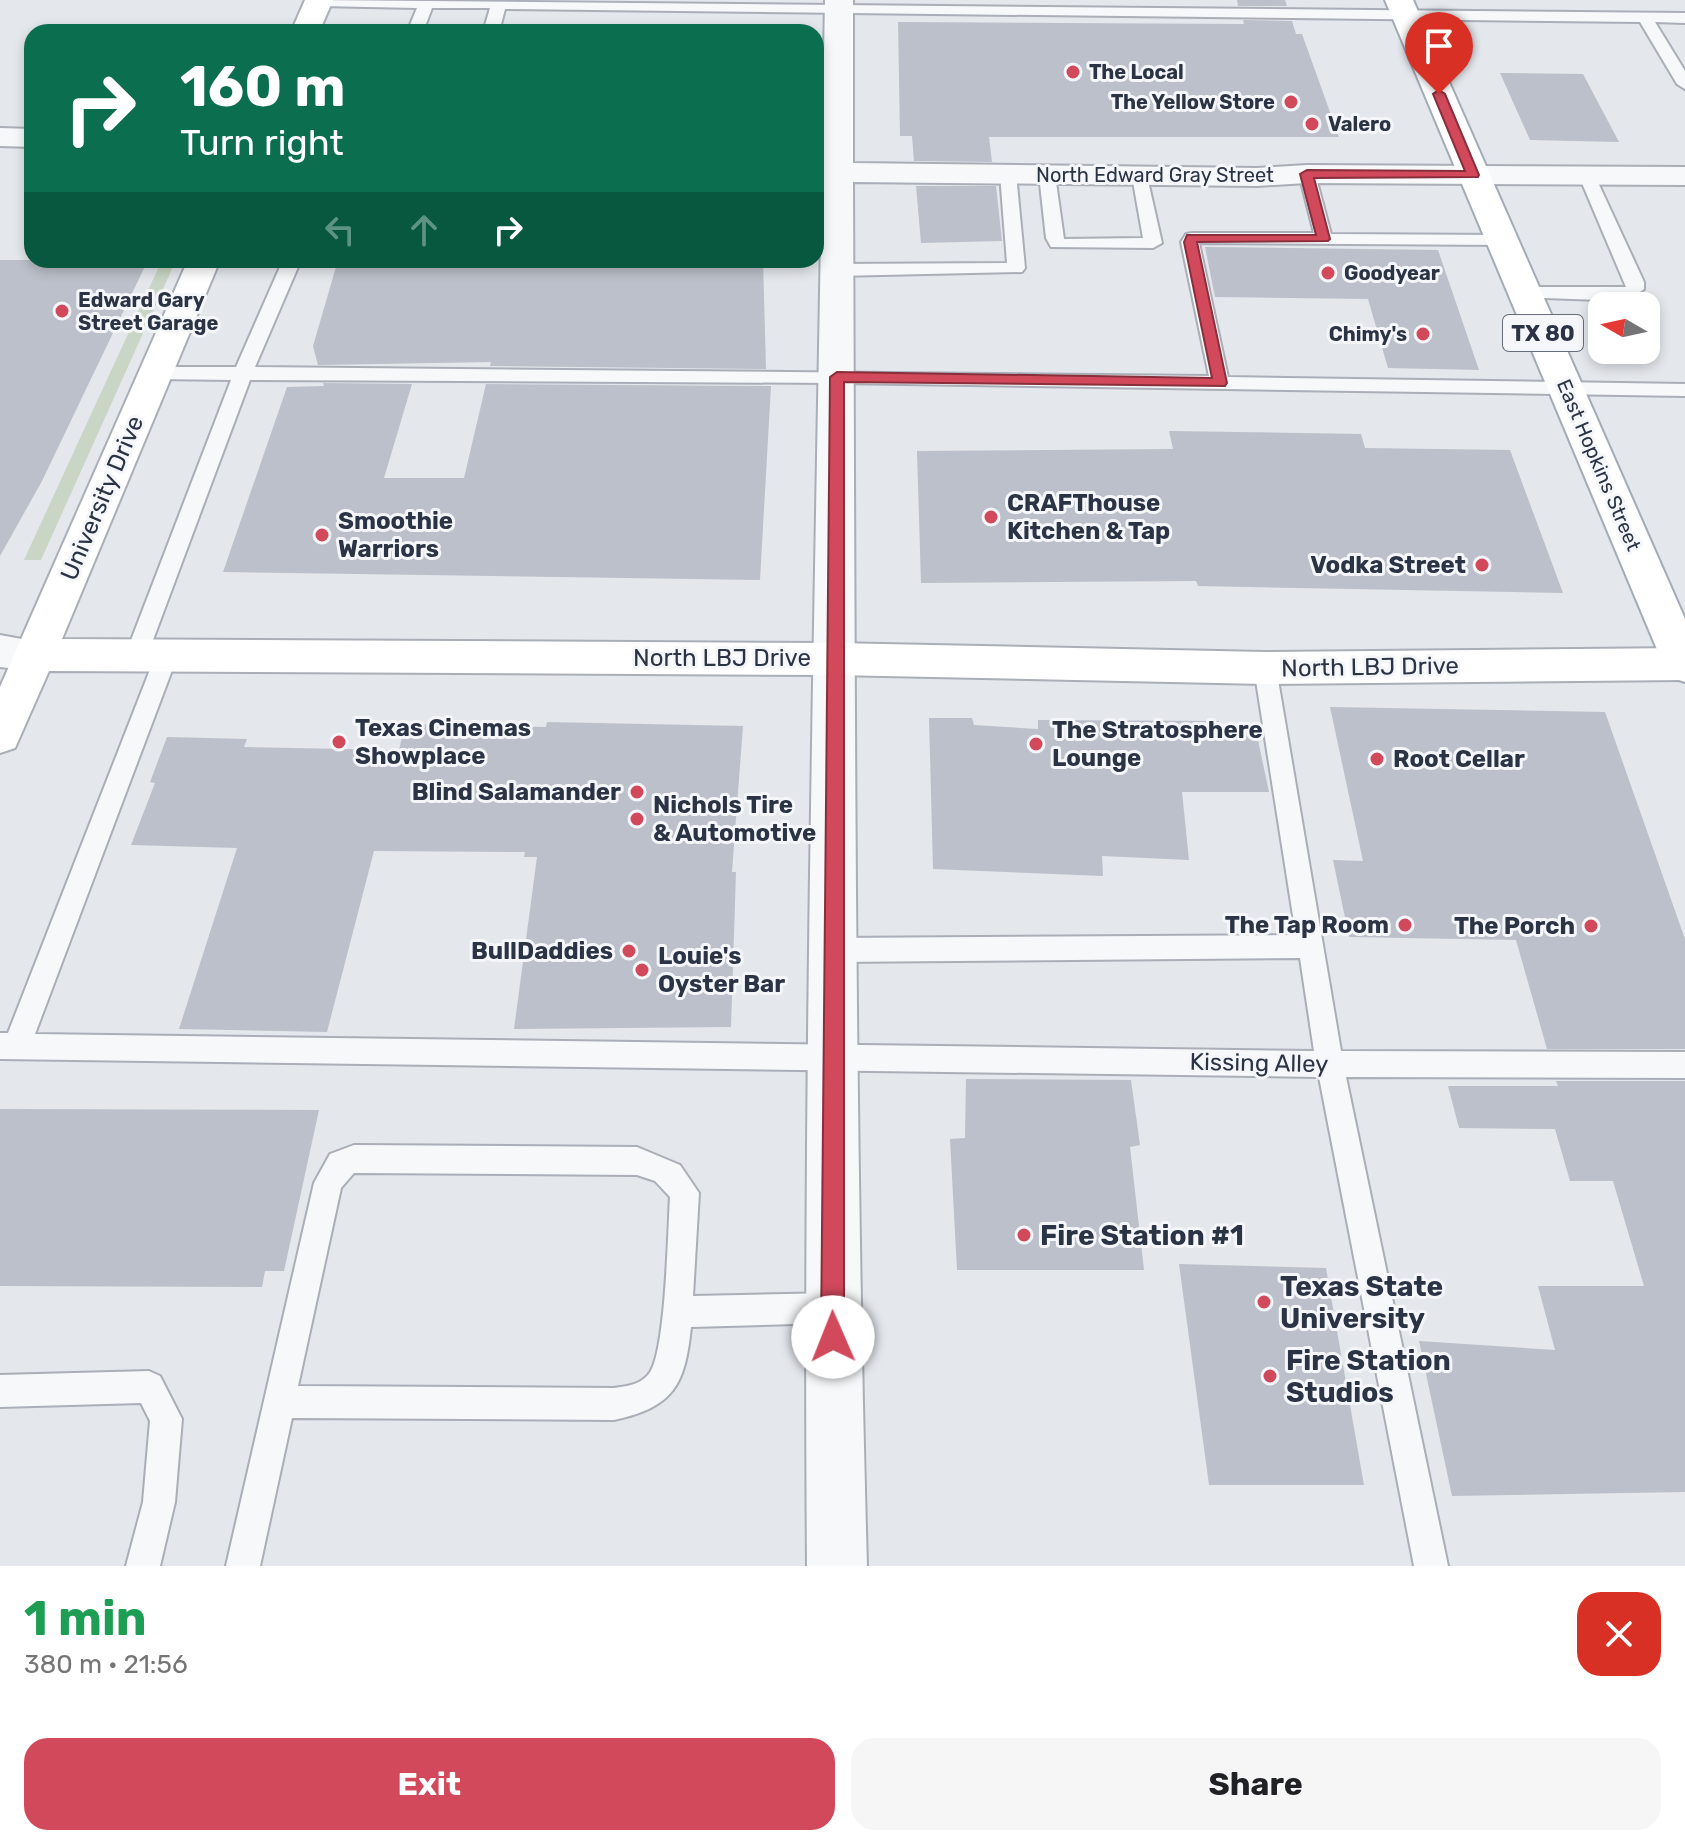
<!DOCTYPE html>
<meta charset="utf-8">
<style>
:root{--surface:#fff;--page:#f6f6f6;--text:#202124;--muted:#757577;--accent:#d1495b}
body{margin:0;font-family:Rubik,sans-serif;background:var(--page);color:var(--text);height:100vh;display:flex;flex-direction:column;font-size:30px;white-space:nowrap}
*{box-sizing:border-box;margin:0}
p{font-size:26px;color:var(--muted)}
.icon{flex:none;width:44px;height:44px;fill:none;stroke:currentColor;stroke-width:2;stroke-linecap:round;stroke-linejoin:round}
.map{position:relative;height:1566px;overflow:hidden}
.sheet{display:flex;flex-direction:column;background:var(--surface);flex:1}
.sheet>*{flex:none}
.top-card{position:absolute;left:24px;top:24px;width:800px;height:244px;border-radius:24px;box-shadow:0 4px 12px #0003;background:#0b6e4f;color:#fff;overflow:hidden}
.needle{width:52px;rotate:279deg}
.fabs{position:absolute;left:1588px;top:292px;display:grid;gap:16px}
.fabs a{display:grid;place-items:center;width:72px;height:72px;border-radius:16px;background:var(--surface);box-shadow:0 4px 12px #0003;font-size:40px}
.pin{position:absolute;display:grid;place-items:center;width:68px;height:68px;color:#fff;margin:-82px -34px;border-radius:50% 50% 50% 0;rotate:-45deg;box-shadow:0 0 8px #0007}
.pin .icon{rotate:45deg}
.me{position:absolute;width:88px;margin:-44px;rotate:359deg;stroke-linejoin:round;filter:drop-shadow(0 0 6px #0008)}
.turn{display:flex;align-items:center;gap:28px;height:168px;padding:0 24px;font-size:36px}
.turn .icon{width:104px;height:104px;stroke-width:2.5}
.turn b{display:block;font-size:56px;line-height:68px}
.lanes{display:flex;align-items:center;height:76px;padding:0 24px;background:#0003;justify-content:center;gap:40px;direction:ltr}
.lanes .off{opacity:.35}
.round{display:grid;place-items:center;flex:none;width:84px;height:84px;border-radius:24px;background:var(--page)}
.summary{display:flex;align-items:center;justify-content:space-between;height:136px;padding:0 24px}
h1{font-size:48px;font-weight:700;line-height:60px;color:#1e9e55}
.button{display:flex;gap:16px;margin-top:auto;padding:16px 24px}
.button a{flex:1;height:92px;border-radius:24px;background:var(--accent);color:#fff;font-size:32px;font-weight:700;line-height:92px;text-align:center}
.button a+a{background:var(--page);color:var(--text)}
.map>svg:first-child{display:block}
.green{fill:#c9d6c5}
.building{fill:#bbc0ca}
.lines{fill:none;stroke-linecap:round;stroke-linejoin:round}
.lane-casing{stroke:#a9aeb7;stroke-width:4}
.street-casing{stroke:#a9aeb7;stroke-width:4}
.secondary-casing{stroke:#a9aeb7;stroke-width:4}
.primary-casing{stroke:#a3abb8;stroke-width:4}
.lane{fill:#f7f8fa;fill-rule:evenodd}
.street{fill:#f7f8fa;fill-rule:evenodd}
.secondary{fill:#fff;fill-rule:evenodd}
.primary{fill:#fff;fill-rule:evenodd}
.route{fill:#d1495b;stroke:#882f3b;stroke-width:2}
.poi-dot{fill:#d1495b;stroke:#f4f6f9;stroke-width:3}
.labels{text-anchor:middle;stroke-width:6;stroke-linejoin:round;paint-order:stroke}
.far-poi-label{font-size:20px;font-weight:bold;fill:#2b3445;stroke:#f4f6f9;text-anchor:start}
.far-street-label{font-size:20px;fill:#2b3445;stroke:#f4f6f9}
.shield{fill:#f4f6f9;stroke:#676e7b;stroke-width:2}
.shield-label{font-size:22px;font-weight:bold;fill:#2b3445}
.street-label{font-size:24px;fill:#2b3445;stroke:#f4f6f9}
.poi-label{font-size:24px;font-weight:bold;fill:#2b3445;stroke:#f4f6f9;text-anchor:start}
.near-poi-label{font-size:28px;font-weight:bold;fill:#2b3445;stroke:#f4f6f9;text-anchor:start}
</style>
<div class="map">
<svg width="1685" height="1566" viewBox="0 0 1685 1566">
<rect width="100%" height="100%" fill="#e4e7ec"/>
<path class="green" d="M162 260H176L41 560H24Z"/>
<path class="building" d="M1237 0H1285L1287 6H1238Z
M1243 20 1292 21 1296 34H1302L1339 137H989L992 162 914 161 912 136H900L898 22 1244 24Z
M1500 73 1583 74 1619 142 1530 140Z
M916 186H996L1002 241 921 243Z
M1205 247 1438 250 1479 370 1388 368 1368 299 1215 297Z
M0 260H148L42 481 0 556Z
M338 260H763L766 369 490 366 491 362 318 365 313 346Z
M323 383 412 384 384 478H464L486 384 771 386 760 580 223 572 287 387 324 386Z
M1169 431 1361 434 1365 448 1510 450 1563 593 1198 586 1196 581 921 583 917 451 1173 449Z
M1330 707 1605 712 1685 939V1049H1547L1516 940 1349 937 1333 860 1363 861Z
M929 718H972L974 725 1038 729V720L1219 721 1220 726H1255L1269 792H1182L1189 860 1102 856 1103 876 933 869Z
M547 722 743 726 732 872H736L731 1027 514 1029 537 857H524L525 852 374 851 327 1032 179 1029 237 848 131 845 155 783 150 782 167 737 247 739 244 747 399 750 405 724 546 727Z
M966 1079 1131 1080 1140 1145 1130 1147 1144 1270H957L950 1139 965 1138Z
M1556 1081H1685V1492L1452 1496 1419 1341 1555 1350 1538 1286H1644L1613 1181H1570L1555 1129 1459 1128 1448 1086H1558Z
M0 1109 319 1110 284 1271H265L262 1287 0 1286Z
M1179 1264 1326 1268 1364 1485H1209Z"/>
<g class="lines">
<g class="lane-casing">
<path id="lane" d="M312 0 1685 13V23L1655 22 1685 71V89L1677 84 1640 22 505 9 499 32H483L490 8H432L423 32H407L417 8 318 6 313 5Z
M1008 169 1016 174 1025 268 1022 272 836 276 827 270 836 264 1007 263 1000 174Z
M1307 169 1315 174 1331 234 1504 235 1513 240 1504 245 1199 243 1228 377 1685 384V396L837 383 250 380 147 656 144 662 136 665 128 662 125 656 231 380 156 379 146 373 156 367H236L283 260H301L255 367 1209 376 1181 242 1186 234 1192 233H1314L1299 174Z
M1047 170 1055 175 1064 239 1143 238 1132 176 1134 172H1146L1162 243 1153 248 1051 247 1046 238 1039 175Z
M1587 171 1595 176 1644 282V289L1627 301 1520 297 1517 293 1526 287H1626L1579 176Z
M166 648 174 651 177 657 35 1034 1314 1051 1300 958 832 962 823 958 819 950 823 942 832 938 1296 935 1254 668 1257 662 1265 659 1273 662 1276 668 1341 1051 1685 1052V1078L1346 1077 1448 1566H1414L1319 1077 0 1059V1033H8L155 657 158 651Z
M354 1145 637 1147 680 1165 699 1193 693 1296 832 1293 843 1297 847 1308 843 1319 832 1323 691 1327C685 1385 674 1407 614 1420L292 1418 260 1566H226L314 1183 330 1154ZM354 1173 637 1175 655 1181 670 1197C668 1228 666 1357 648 1375 639 1385 627 1386 614 1388L298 1386 341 1188Z
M149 1371 160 1376 182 1419 175 1502 160 1566H126L143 1502 150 1421 141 1403 0 1407V1375Z"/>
</g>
<g class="street-casing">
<path id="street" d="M825 0H853V163L1257 168 1307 165 1685 167V185L1307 183 1257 186 853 182C855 643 854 1105 867 1566H807C803 1104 814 643 822 181H816V163H822Z
M0 128 32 129V147L0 146Z
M0 635 49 644 55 655 49 666 34 671 0 667Z"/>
</g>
<g class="secondary-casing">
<path id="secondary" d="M305 0H333L319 32H291Z
M188 260H220L62 639 834 643 1265 652 1684 648 1685 680 1265 684 834 675 49 671 15 748 0 753V687Z"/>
</g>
<g class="primary-casing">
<path id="primary" d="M1385 0H1413L1685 619V682L1670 677 1664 666Z"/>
</g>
<use href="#lane" class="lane"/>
<use href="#street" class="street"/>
<use href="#secondary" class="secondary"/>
<use href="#primary" class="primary"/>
</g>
<path class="route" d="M1439 90 1445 94 1479 175 1478 177 1314 178 1330 239 1328 241 1197 242 1227 383 1225 386 844 382V1337L841 1346 833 1349 824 1346 821 1337 830 377 837 372 1212 378 1184 242 1187 235H1316L1300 174 1307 170 1465 171 1433 94Z"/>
<g class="poi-dot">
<circle cx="1073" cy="72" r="8"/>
<circle cx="1291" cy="102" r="8"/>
<circle cx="1312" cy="124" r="8"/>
<circle cx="1328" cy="273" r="8"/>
<circle cx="62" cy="311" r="8"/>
<circle cx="1423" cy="334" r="8"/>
<circle cx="991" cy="517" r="8"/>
<circle cx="322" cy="535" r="8"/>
<circle cx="1482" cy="565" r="8"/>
<circle cx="339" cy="742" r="8"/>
<circle cx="1036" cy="744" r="8"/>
<circle cx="1377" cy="759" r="8"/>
<circle cx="637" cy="792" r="8"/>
<circle cx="637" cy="819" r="8"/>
<circle cx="1405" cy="925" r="8"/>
<circle cx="1591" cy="926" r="8"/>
<circle cx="629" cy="951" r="8"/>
<circle cx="642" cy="970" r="8"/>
<circle cx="1024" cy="1235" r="8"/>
<circle cx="1264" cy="1302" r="8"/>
<circle cx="1270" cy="1376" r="8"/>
</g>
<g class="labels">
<g class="far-poi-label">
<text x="1089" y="79">The Local</text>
<text x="1275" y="109" text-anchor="end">The Yellow Store</text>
<text x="1328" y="131">Valero</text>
<text x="1344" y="280">Goodyear</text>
<text x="78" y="307">Edward Gary<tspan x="78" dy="23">Street Garage</tspan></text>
<text x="1407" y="341" text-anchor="end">Chimy's</text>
</g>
<g class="far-street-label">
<text x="1155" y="182">North Edward Gray Street</text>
<text transform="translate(1599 465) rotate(67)" y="7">East Hopkins Street</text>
</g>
<rect class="shield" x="1503" y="315" width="80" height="36" rx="6"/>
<g class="shield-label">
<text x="1543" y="341">TX 80</text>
</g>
<g class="street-label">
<text transform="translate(102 498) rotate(-67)" y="8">University Drive</text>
<text x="722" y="666">North LBJ Drive</text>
<text transform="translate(1370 667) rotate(-1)" y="8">North LBJ Drive</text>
<text transform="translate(1259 1063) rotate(1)" y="8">Kissing Alley</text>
</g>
<g class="poi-label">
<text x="1007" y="511">CRAFThouse<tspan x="1007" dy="28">Kitchen &amp; Tap</tspan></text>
<text x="338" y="529">Smoothie<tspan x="338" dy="28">Warriors</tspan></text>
<text x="1466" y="573" text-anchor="end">Vodka Street</text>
<text x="355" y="736">Texas Cinemas<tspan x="355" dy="28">Showplace</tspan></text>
<text x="1052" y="738">The Stratosphere<tspan x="1052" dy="28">Lounge</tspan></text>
<text x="1393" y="767">Root Cellar</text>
<text x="621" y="800" text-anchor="end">Blind Salamander</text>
<text x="653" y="813">Nichols Tire<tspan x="653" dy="28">&amp; Automotive</tspan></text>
<text x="1389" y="933" text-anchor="end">The Tap Room</text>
<text x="1575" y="934" text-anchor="end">The Porch</text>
<text x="613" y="959" text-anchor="end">BullDaddies</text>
<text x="658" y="964">Louie's<tspan x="658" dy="28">Oyster Bar</tspan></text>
</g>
<g class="near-poi-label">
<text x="1040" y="1245">Fire Station #1</text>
<text x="1280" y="1296">Texas State<tspan x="1280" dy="32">University</tspan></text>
<text x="1286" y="1370">Fire Station<tspan x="1286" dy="32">Studios</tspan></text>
</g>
</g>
</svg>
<div class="fabs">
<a><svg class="needle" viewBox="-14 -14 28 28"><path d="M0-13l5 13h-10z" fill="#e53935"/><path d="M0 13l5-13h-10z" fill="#757577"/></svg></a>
</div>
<div class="pin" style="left:1439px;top:94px;background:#d93025"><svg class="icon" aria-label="arrive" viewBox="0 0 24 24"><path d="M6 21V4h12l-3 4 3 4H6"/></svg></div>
<svg class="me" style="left:833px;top:1337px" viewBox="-20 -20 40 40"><circle r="19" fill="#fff"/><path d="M0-13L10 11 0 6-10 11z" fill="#d1495b"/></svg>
<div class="top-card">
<div class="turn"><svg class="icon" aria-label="right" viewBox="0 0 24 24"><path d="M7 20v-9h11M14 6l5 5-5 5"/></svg><div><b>160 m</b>Turn right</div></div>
<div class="lanes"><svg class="icon off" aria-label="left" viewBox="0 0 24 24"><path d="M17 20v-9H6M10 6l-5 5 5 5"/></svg><svg class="icon off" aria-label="ahead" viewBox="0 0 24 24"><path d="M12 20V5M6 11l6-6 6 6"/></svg><svg class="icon" aria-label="right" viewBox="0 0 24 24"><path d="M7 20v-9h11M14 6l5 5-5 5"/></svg></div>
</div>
</div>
<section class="sheet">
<div class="summary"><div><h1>1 min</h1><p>380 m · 21:56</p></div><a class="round" style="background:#d93025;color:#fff"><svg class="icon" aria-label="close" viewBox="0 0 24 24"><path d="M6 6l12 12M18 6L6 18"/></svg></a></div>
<div class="button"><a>Exit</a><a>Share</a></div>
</section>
